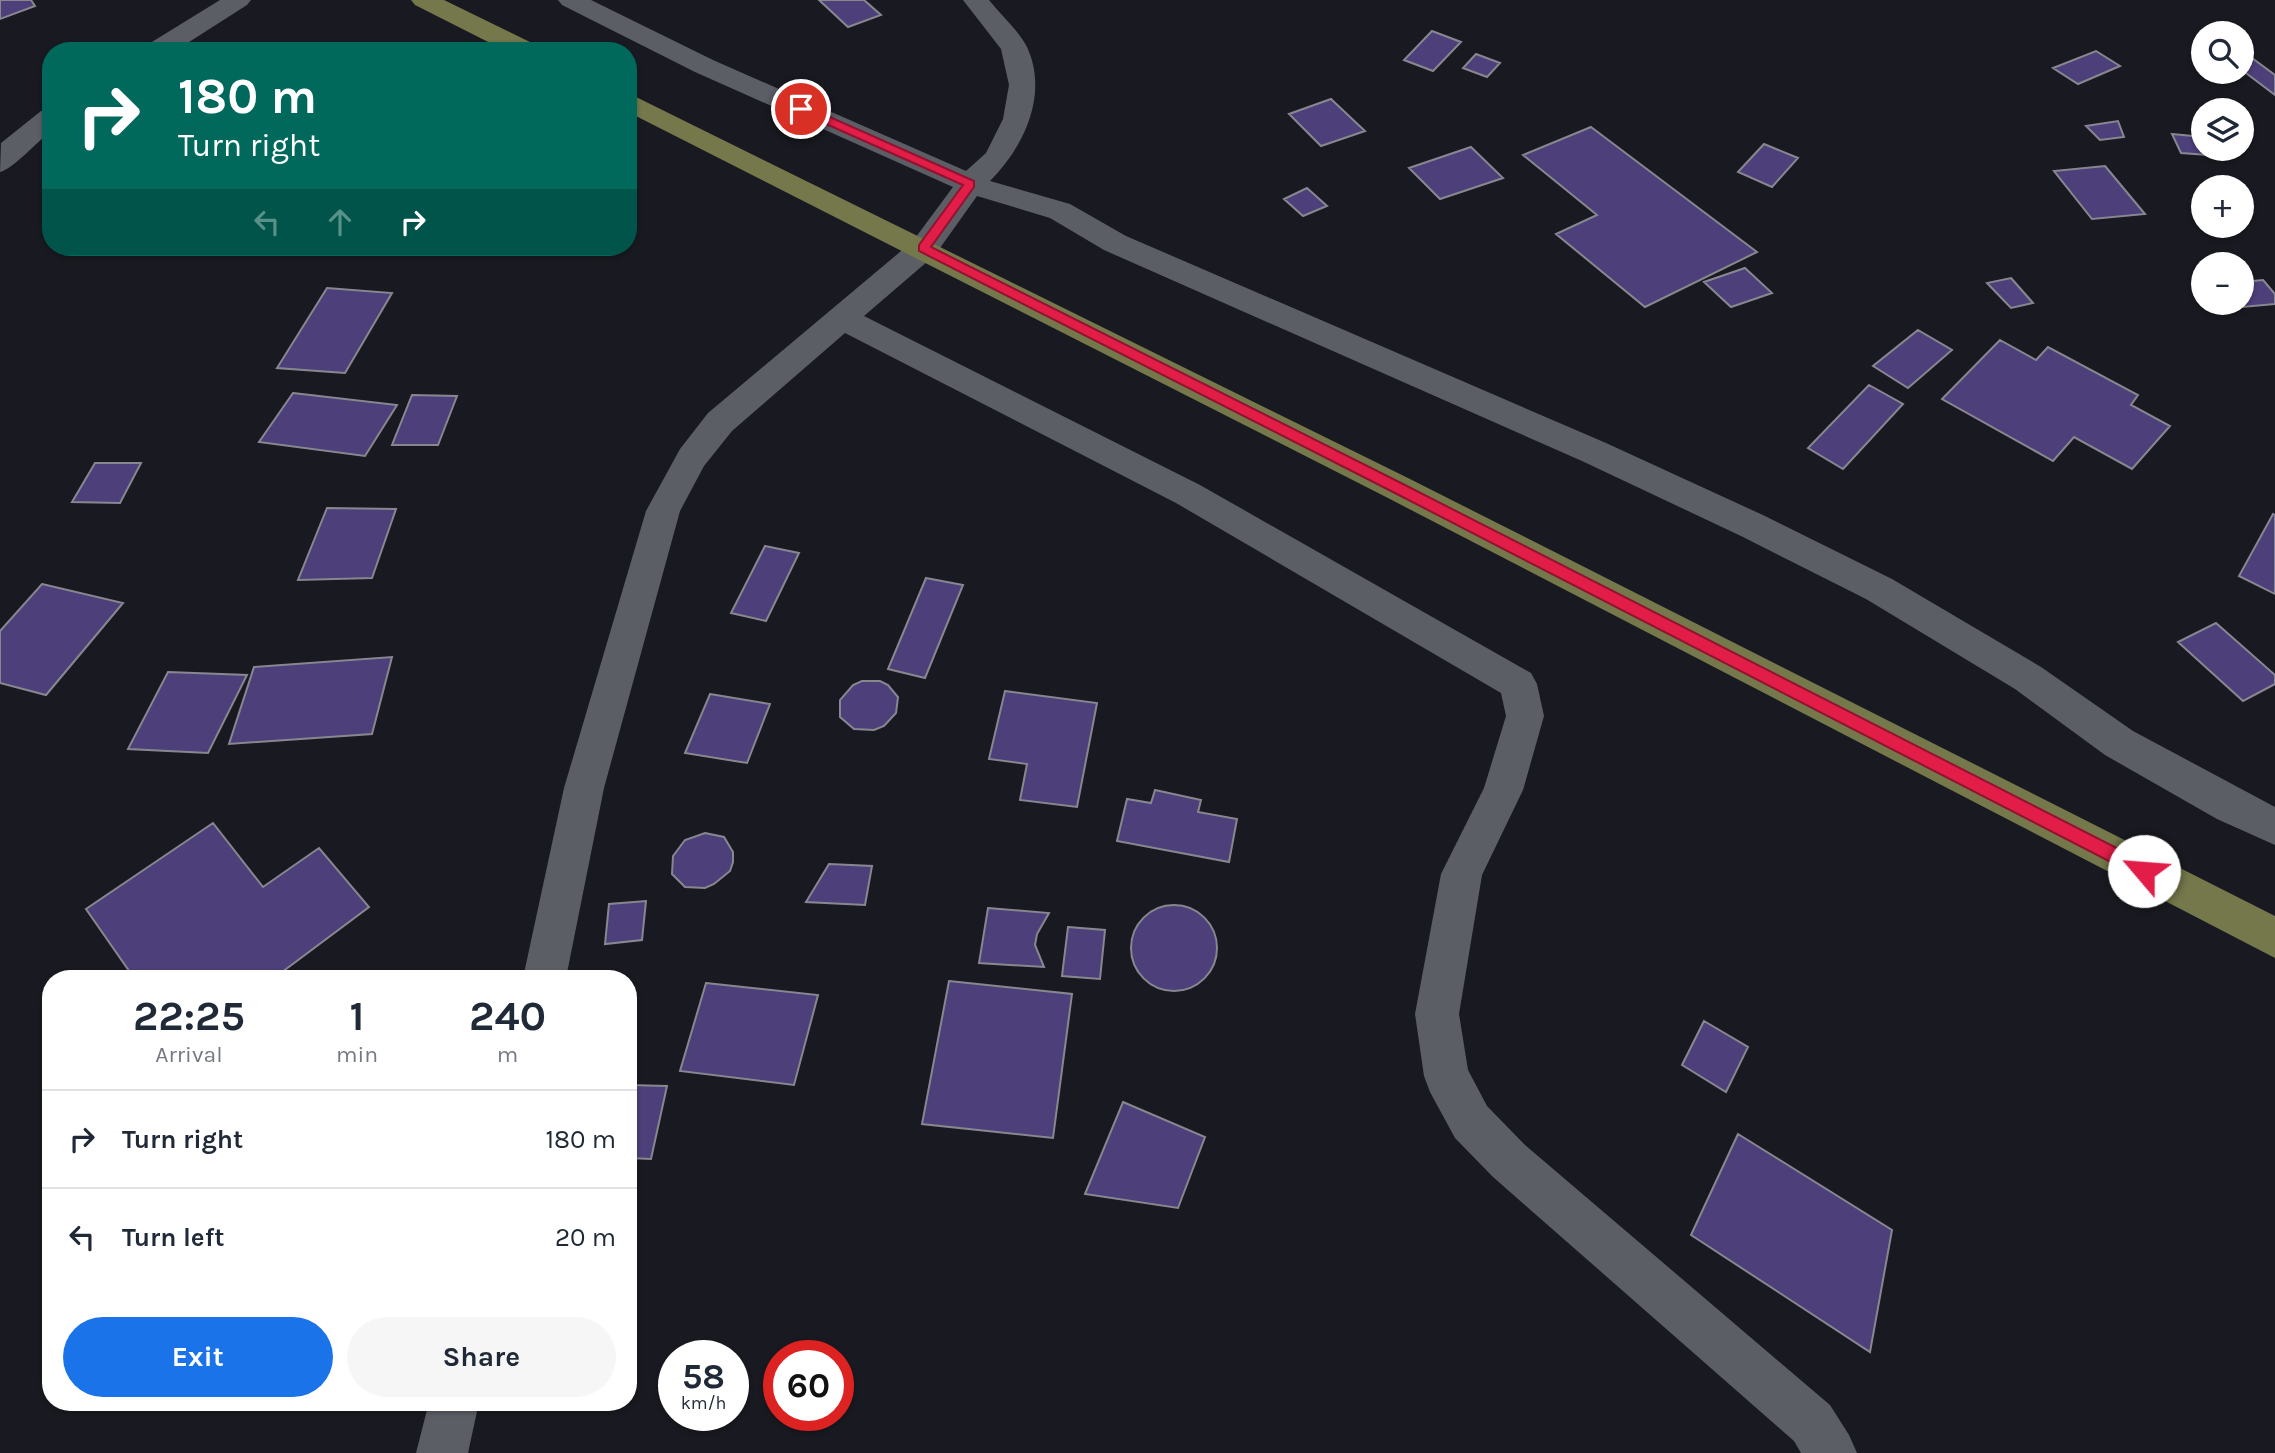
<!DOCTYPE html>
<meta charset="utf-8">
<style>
:root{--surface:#fff;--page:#f6f6f7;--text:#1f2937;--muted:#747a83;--line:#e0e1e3;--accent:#1a73e8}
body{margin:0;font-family:Karla,sans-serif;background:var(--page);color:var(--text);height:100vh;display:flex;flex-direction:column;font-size:26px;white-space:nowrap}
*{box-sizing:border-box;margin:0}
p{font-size:23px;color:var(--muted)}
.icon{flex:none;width:38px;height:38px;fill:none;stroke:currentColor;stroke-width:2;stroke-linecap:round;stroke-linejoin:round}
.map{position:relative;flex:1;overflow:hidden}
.sheet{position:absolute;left:42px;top:970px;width:595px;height:441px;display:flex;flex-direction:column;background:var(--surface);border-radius:28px;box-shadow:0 2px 5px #0004}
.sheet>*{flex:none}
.hud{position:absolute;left:42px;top:42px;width:595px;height:214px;border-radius:28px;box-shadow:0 2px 5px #0004;background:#00695c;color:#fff;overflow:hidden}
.tools{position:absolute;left:2191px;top:21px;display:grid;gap:14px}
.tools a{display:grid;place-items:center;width:63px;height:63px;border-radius:50%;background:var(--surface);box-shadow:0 2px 5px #0004;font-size:35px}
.speed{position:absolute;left:658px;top:1340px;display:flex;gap:14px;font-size:35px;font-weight:700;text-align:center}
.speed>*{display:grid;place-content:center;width:91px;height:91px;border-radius:50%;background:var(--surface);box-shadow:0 2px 5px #0004;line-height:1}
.speed small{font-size:18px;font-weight:400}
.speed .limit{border:10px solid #d22;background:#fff;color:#111}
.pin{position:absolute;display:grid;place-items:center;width:60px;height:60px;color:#fff;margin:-30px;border:4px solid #fff;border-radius:50%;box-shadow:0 2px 7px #0007}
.me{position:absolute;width:77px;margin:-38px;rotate:297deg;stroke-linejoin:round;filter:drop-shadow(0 0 5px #0008)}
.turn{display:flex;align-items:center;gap:24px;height:147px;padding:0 21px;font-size:32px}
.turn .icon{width:91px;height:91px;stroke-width:2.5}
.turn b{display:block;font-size:49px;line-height:60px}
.lanes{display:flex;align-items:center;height:66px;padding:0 21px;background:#0003;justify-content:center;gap:35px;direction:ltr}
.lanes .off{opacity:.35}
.eta{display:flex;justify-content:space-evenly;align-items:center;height:119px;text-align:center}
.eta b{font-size:42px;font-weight:700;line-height:49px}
.cta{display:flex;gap:14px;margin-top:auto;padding:14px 21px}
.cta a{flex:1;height:80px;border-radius:42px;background:var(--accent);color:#fff;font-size:28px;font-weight:700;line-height:80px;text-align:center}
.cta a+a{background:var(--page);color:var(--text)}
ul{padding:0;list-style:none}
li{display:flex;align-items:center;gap:21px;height:98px;padding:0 21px;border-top:2px solid var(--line)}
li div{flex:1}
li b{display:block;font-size:26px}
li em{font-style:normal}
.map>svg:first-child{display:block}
.building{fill:#4d3f79;stroke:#888790;stroke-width:2}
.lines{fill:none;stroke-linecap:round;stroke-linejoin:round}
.street{fill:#5c5e66;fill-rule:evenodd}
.primary{fill:#75784a;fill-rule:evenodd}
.route{fill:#e11d48;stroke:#92132f;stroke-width:2}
</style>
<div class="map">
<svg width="2275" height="1453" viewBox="0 0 2275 1453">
<rect width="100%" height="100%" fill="#191a21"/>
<path class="building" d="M0 0H31L35 6 0 19Z
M819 0H864L881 15 848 27Z
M1432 31 1461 42 1433 71 1404 60Z
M2096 51 2120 66 2078 84 2053 68Z
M1476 54 1500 63 1487 77 1463 68Z
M2252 58 2275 75V95L2242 70V61Z
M1331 99 1365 131 1321 146 1289 114Z
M2118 121 2124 137 2100 140 2086 126Z
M1591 127 1757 252 1645 307 1556 234 1597 215 1523 155Z
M2172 134 2203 137V149H2219L2223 156 2181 153Z
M1764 144 1798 158 1772 187 1738 172Z
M1471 147 1503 178 1440 199 1409 168Z
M2105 166 2145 214 2092 219 2054 171Z
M1307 188 1327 206 1303 216 1284 199Z
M1745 268 1772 293 1731 307 1704 282Z
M2011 278 2033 303 2011 308 1987 283Z
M2263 280 2275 294V304L2242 307 2239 303H2242V282Z
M327 288 392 293 345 373 277 368Z
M1918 330 1952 350 1908 388 1873 366Z
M2000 340 2036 360 2048 347 2138 395 2131 405 2170 426 2132 469 2074 437 2053 461 1942 399Z
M1869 385 1903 404 1843 469 1808 448Z
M293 393 397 405 365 456 259 442Z
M412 395 457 396 438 445H392Z
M95 463H141L120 503 72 502Z
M327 508 396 509 372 578 298 580Z
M2273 514 2275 515V594L2239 576Z
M765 546 799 553 766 621 731 613Z
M926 578 963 585 925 678 888 669Z
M42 584 123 603 46 695 0 683V631Z
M2216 623 2275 675V684L2243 701 2178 642Z
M392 657 372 734 229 744 254 667Z
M168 672 247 675 208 753 128 749Z
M862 681H880L888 685 898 697 896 713 884 726 874 730 854 729 840 717V700L853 685Z
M1005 691 1097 703 1077 807 1020 800 1027 764 989 759Z
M710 694 770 704 747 763 685 753Z
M1155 790 1201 800 1198 812 1237 819 1229 862 1117 841 1127 799 1151 803Z
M213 823 263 887 319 848 369 907 274 978H134L86 909Z
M705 833 724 837 733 852V862L730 871 714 884 705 888 685 887 672 874 673 856 685 840Z
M829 864 872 866 865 905 806 902Z
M646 901 642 940 605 944 609 904Z
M1131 948a43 43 0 1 1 86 0a43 43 0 1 1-86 0Z
M988 908 1049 913 1037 934 1035 945 1044 967 979 963Z
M1068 927 1105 930 1100 979 1062 976Z
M949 981 1072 994 1053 1138 922 1124Z
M706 983 818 995 794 1085 680 1071Z
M1704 1021 1748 1047 1726 1092 1682 1065Z
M628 1085 667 1086 651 1159 628 1158Z
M1123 1102 1205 1137 1178 1208 1085 1194Z
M1738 1134 1892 1230 1870 1352 1691 1235Z"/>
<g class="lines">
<path class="street" d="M220 0H251L247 5 175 51H143L147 45Z
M558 0H591L713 60 966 171 986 153 1003 119 1009 85 1001 49 963 0H989C1001 15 1018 30 1027 47 1049 94 1024 147 990 181L1070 204 1126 236 1606 443 1765 516 1892 579 2041 667 2133 731 2275 807V845L2217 819 2105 755 2015 689 1866 599 1741 536 1582 461 1104 250 1050 218 977 196 935 255 864 316 1200 485 1531 673 1537 684 1544 716 1523 790 1482 875 1459 1014 1468 1070 1487 1106 1525 1145 1830 1405 1849 1435 1857 1453H1801L1794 1441 1493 1177 1455 1138 1430 1092 1424 1076 1415 1014 1441 874 1484 788 1506 716 1501 693 1176 503 845 333 732 431 704 466 680 511 604 788 566 978H523L564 788 646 511 680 449 708 413 913 241 953 187 695 72 562 5Z
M51 109V131C38 141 13 169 0 172L1 143 41 111Z
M429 1402H479L468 1453H416Z"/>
<path class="primary" d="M411 0H444L536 45 540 51H506L415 5Z
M628 93 1410 479 2275 916V958L1386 497 628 112Z"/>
</g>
<path class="route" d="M797 106H805L974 181V187L931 247 1403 484 2150 865 2152 871 2150 876 2144 879 2138 876 1393 492 919 251V245L963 185 797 111Z"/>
</svg>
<div class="tools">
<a><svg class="icon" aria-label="search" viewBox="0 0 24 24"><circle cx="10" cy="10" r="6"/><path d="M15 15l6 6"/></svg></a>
<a><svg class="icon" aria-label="layers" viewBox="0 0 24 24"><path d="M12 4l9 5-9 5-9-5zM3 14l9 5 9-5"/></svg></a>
<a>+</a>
<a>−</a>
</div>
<div class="speed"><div>58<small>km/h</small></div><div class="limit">60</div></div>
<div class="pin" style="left:801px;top:109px;background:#d93025"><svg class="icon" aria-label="arrive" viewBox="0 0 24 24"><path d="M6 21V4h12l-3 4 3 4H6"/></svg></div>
<svg class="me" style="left:2144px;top:871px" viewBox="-20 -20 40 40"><circle r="19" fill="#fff"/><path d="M0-13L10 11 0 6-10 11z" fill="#e11d48"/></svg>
<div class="hud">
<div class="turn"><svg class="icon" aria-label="right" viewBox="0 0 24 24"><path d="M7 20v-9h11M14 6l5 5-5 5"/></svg><div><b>180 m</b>Turn right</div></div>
<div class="lanes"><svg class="icon off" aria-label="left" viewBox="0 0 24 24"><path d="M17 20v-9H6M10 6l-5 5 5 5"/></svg><svg class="icon off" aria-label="ahead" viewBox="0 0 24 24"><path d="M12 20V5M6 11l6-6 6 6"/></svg><svg class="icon" aria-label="right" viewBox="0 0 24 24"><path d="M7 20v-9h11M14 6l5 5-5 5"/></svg></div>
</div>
<section class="sheet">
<div class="eta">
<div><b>22:25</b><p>Arrival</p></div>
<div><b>1</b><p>min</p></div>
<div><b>240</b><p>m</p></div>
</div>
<ul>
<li><svg class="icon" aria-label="right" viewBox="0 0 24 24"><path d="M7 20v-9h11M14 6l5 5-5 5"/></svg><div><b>Turn right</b></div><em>180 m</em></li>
<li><svg class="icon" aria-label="left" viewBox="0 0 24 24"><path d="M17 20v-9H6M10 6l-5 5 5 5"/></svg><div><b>Turn left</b></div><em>20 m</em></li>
</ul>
<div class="cta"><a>Exit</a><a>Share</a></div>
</section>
</div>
